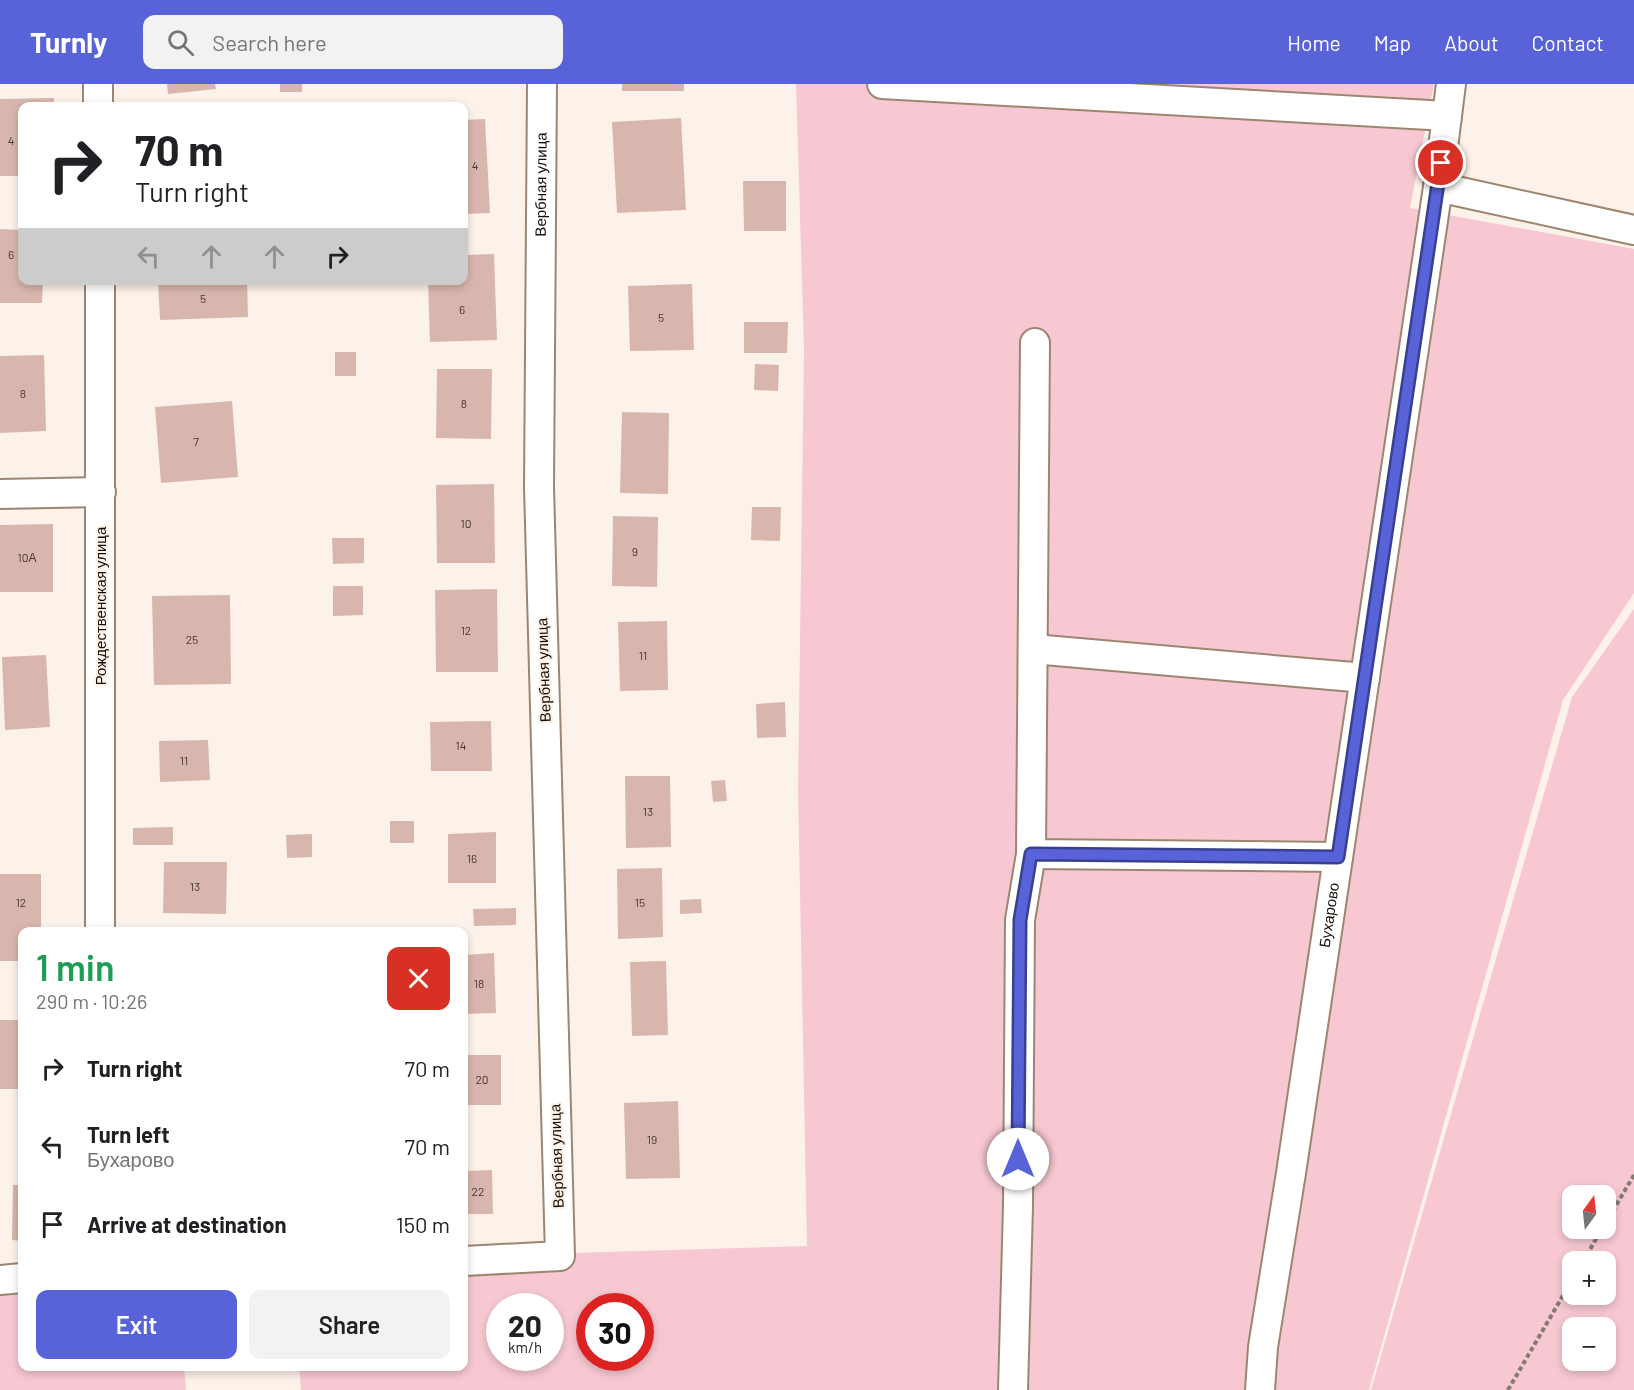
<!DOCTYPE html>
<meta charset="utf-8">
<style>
:root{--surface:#fff;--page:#f2f2f2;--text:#202124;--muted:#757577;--accent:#5863da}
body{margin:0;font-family:Barlow,sans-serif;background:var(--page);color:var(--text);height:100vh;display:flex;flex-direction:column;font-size:22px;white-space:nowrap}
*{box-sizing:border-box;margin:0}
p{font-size:20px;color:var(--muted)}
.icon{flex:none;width:33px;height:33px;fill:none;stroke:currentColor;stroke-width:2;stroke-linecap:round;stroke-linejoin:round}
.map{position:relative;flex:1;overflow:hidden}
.panel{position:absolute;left:18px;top:843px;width:450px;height:444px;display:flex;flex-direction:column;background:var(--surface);border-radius:12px;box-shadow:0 3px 9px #0003}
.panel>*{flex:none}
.top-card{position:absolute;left:18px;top:18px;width:450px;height:183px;border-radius:12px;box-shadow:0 3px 9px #0003;background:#fff;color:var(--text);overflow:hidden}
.needle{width:39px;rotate:15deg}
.controls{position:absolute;left:1562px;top:1101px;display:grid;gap:12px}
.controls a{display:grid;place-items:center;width:54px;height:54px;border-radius:12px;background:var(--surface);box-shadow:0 3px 9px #0003;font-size:30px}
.speed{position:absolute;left:486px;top:1209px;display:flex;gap:12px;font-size:30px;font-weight:700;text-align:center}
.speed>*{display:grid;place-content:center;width:78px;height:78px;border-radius:50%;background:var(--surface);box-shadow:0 3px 9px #0003;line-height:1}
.speed small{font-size:15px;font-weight:400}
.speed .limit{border:9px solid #d22;background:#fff;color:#111}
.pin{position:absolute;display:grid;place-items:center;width:51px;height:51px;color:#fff;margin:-26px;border:3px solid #fff;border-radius:50%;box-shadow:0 2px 6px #0007}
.me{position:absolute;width:66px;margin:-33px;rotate:0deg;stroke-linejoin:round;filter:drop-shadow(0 0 4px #0008)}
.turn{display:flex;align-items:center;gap:21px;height:126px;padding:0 18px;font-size:27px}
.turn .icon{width:78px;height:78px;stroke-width:2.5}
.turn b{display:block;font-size:42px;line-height:51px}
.lanes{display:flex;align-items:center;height:57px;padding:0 18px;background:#0003;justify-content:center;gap:30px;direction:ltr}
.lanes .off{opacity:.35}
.round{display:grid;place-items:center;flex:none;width:63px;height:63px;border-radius:12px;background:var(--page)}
.headline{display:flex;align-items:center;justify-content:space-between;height:102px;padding:0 18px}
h1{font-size:36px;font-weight:600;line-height:45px;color:#1e9e55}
.cta{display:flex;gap:12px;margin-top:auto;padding:12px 18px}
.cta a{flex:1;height:69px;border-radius:12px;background:var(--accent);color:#fff;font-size:24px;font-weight:600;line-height:69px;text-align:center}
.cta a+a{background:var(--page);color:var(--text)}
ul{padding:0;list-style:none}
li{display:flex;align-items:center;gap:18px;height:78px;padding:0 18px}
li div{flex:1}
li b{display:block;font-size:22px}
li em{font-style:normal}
header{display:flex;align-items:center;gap:36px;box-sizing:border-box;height:84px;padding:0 30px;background:var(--accent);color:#fff}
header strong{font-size:28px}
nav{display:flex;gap:33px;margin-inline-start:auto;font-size:21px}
.search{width:420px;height:54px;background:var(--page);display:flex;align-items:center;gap:15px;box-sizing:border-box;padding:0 21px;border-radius:12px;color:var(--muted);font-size:22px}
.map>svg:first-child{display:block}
.green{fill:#f7c8d2;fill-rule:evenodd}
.building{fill:#d8b6ad}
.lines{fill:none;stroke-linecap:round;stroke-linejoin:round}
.street-casing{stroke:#9d8671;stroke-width:32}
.path{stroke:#837a71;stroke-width:4;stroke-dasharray:4.5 3;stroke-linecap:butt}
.street{stroke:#fff;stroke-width:28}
.route-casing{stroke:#39408e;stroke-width:15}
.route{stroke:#5863da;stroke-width:10}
.labels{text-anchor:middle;stroke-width:4.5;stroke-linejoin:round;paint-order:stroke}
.number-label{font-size:12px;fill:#463830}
.street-label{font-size:15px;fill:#160e06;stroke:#fdf2e9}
</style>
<header>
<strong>Turnly</strong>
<div class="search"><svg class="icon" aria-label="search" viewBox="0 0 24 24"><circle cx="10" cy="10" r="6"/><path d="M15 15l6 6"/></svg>Search here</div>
<nav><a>Home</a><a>Map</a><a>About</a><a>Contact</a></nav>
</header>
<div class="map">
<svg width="1634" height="1306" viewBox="0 0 1634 1306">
<rect width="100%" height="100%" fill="#fdf2e9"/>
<path class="green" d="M796 0H1434L1410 124 1634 165V509L1563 616 1369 1306H301L299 1283 464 1282V1190L568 1185 573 1169 807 1162 798 705 804 264ZM500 1222H550V1274H500ZM590 1222H640V1274H590Z
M1634 525V1306H1371L1572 613ZM1572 1112H1605V1144H1572ZM1572 1178H1605V1210H1572ZM1572 1244H1605V1276H1572Z
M22 1208V1282L184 1283 186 1306H0V1209Z"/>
<path class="building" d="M167 0H215L216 5 168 10Z
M280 0H302V8H280Z
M622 0H684V7H622Z
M54 14V22H22V92H0V15Z
M681 34 686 126 617 129 612 38Z
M485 35 490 129 464 130V36Z
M743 97H786V147H744Z
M0 145 22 146V196H43L42 219H0Z
M494 170 497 256 430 258 428 196H464V171Z
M158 196H247L248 233 160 236Z
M692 200 694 266 630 267 628 202Z
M744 238H788L787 269H744Z
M335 268H356V292H335Z
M44 271 46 347 0 349V272Z
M755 280 779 281 778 307 754 306Z
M437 285H492L491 355 436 354Z
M232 317 238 393 161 399 155 323Z
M622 328 669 329 668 410 620 409Z
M494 400 495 479H437L436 401Z
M752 423H781L780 457 751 456Z
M613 432 658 433 657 503 612 502Z
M53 440V508H0V441Z
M332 454H364V479L333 480Z
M333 502H363V531L333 532Z
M497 505 498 588H436L435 506Z
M230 511 231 600 154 601 152 512Z
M667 537 668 606 620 607 618 538Z
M46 571 50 643 5 646 2 573Z
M785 618 786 653 757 654 756 620Z
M491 637 492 687H431L430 638Z
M208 656 210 696 160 698 159 657Z
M625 692H670L671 763 626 764Z
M725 696 727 717 713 718 711 697Z
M390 737H414V759H390Z
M173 743V761H133V744Z
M496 748V799H448V750Z
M312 750V773L287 774 286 751Z
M164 778H227L226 830 163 829Z
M662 784 663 853 618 855 617 785Z
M0 790H41V848H22V877H0Z
M701 815 702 829 680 830V816Z
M516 824V841L474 842 473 825Z
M494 869 496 929 464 930V871Z
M666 877 668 951 632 952 630 878Z
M0 936H22V1005H0Z
M464 971H501V1021H464Z
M678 1017 680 1094 626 1095 624 1019Z
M492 1086 493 1130H464V1087Z
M13 1101H22V1157L12 1156Z"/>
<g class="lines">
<g class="street-casing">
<g id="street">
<path d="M98 0V22"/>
<path d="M882 0 1447 32"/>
<path d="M1438 103 1634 146"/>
<path d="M100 196V848"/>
<path d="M1035 259 1031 770 1338 773"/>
<path d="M0 410 101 408"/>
<path d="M1033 565 1365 594"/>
<path id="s1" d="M464 1177 560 1172 539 403 542 0"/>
<path d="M0 1196 22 1194"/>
<path d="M1013 1306 1018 1122 1020 836 1031 770"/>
<path id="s2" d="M1260 1306 1263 1263 1291 1089 1438 103 1451 0"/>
</g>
</g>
<path class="path" d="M1605 1140 1634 1091
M1583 1178 1602 1144
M1508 1306 1572 1196"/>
<use href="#street" class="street"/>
</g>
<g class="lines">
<g class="route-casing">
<path id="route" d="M1018 1075 1020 836 1031 770 1338 773 1441 79"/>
</g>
<use href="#route" class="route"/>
</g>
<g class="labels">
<g class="number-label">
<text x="11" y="61">4</text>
<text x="475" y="86">4</text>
<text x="11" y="175">6</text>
<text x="203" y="219">5</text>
<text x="462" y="230">6</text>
<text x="661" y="238">5</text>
<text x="23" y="314">8</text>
<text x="464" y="324">8</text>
<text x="196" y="362">7</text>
<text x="466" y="444">10</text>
<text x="635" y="472">9</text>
<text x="27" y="478">10А</text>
<text x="466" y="551">12</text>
<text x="192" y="560">25</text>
<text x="643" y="576">11</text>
<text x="461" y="666">14</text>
<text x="184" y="681">11</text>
<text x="648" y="732">13</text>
<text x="472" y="779">16</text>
<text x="195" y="807">13</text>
<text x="21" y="823">12</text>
<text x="640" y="823">15</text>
<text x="479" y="904">18</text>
<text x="482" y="1000">20</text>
<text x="652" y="1060">19</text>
<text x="478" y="1112">22</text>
</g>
<g class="street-label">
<text dy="5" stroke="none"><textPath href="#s1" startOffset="1168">Вербная улица</textPath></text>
<text transform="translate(101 522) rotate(-90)" y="5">Рождественская улица</text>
<text transform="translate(544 586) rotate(-92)" y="5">Вербная улица</text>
<text dy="5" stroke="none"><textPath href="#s2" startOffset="480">Бухарово</textPath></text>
<text transform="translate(557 1072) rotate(-92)" y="5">Вербная улица</text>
</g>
</g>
</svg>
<div class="controls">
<a><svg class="needle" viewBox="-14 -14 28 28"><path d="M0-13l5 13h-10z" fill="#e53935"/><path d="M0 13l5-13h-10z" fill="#757577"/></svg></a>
<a>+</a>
<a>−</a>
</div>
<div class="speed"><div>20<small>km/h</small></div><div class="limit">30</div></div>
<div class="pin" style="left:1441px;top:79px;background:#d93025"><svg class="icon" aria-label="arrive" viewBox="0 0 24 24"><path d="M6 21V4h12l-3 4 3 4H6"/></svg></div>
<svg class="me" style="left:1018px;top:1075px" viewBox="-20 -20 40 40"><circle r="19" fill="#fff"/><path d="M0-13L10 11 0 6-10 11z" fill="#5863da"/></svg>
<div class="top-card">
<div class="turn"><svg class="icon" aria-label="right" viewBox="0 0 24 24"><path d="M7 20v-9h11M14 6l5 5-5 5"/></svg><div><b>70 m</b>Turn right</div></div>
<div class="lanes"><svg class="icon off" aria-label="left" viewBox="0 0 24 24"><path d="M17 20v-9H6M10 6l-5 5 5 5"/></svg><svg class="icon off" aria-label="ahead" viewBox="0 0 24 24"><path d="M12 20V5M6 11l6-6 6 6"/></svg><svg class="icon off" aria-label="ahead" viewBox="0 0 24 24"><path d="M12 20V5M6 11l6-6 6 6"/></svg><svg class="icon" aria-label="right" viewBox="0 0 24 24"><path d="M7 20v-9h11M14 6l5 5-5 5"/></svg></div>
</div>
<section class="panel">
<div class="headline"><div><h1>1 min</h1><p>290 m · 10:26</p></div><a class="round" style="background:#d93025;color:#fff"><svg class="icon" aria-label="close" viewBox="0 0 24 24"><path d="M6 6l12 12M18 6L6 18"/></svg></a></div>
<ul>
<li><svg class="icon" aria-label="right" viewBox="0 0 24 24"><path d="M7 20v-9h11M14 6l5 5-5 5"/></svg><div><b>Turn right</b></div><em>70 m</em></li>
<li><svg class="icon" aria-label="left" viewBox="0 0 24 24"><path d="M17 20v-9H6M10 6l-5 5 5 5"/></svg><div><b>Turn left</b><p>Бухарово</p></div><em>70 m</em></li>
<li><svg class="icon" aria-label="arrive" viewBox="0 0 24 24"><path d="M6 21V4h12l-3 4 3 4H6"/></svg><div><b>Arrive at destination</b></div><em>150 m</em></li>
</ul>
<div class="cta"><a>Exit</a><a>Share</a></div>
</section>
</div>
